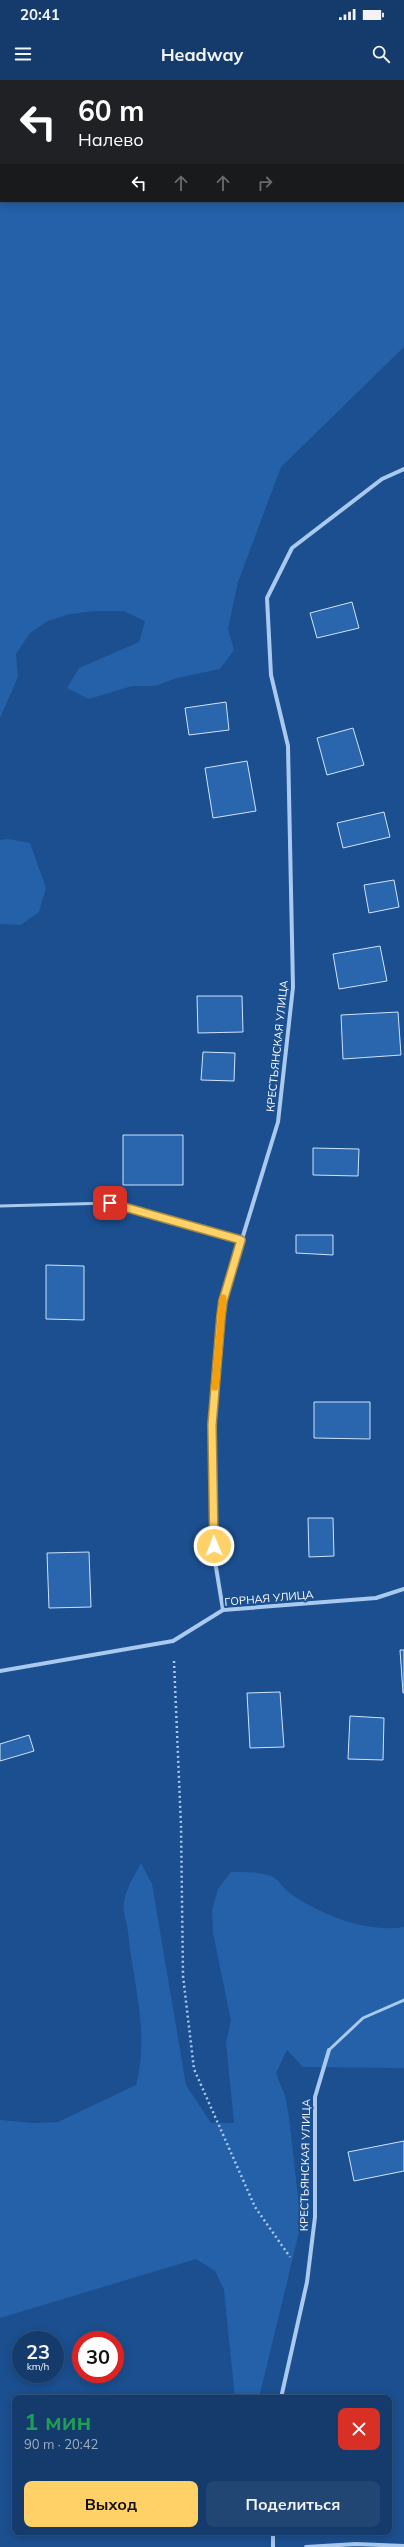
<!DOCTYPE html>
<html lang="ru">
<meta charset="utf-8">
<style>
:root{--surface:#143b6b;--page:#214673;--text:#f1f3f6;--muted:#9dadc1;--line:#33557e;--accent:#ffd166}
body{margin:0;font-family:Mulish,sans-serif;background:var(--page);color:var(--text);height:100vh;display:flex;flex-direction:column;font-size:15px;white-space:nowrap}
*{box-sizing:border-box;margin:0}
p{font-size:13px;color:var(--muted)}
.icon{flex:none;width:22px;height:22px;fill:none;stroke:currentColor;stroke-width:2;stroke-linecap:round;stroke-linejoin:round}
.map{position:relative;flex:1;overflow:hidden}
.drawer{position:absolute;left:12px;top:2315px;width:380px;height:140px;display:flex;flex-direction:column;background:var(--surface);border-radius:8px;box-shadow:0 2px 10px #0003,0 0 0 1px var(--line)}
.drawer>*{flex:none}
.top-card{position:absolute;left:0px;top:0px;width:404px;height:122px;box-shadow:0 2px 10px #0003,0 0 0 1px var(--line);background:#202124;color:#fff;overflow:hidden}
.speed{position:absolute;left:12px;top:2251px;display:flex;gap:8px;font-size:20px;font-weight:700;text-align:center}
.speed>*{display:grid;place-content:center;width:52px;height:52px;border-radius:50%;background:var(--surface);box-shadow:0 2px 10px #0003,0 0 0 1px var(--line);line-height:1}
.speed small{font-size:10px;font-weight:400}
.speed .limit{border:6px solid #d22;background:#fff;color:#111}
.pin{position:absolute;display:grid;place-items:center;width:34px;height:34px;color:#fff;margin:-17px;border-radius:8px;box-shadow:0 2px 6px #0006}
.me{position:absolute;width:44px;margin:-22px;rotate:359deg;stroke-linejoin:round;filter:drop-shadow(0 0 3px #0008)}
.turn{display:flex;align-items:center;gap:14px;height:84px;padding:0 12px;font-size:18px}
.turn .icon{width:52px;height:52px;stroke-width:2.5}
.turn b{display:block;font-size:28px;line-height:34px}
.lanes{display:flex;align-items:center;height:38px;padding:0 12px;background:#0003;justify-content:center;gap:20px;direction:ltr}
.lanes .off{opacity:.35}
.round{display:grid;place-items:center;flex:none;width:42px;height:42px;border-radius:8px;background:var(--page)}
.headline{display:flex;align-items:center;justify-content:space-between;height:68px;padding:0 12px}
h1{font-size:24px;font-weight:700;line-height:30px;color:#1e9e55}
.action{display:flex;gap:8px;margin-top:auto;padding:8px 12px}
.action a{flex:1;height:46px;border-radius:8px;background:var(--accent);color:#111;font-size:16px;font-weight:700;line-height:46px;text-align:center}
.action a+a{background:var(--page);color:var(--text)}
.status{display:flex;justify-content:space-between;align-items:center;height:28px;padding:0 20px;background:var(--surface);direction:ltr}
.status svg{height:11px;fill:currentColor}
header{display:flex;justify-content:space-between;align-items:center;height:52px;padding:0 12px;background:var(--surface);font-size:18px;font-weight:700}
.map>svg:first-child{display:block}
.green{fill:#2461a8;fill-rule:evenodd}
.building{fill:#2a66ad;stroke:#cfe3fa}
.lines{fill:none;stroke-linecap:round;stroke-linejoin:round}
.path{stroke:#a9c9ee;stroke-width:2.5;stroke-dasharray:2 3;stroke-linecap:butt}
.service{stroke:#a9c9ee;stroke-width:3}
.minor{stroke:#a9c9ee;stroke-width:4}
.route-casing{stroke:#a68842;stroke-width:10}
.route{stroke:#ffd166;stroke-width:7}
.slow{stroke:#f59e0b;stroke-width:7}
.labels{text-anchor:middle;stroke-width:4;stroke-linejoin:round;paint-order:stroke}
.street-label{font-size:11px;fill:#fff;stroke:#1b4f8f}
</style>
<div class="status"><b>20:41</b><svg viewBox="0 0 49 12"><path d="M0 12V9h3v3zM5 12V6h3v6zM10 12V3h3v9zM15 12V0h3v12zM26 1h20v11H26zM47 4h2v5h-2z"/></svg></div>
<header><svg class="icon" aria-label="menu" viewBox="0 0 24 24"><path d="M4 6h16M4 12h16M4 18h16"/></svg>Headway<svg class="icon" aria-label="search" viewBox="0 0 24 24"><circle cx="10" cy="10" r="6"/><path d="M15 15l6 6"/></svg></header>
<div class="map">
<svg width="404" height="2467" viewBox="0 0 404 2467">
<rect width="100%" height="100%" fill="#1b4f8f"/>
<path class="green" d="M0 0H404V267L281 387 238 502 228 549 234 570 220 589 177 598 155 606H132L89 619 67 608 79 588 139 562 145 541 123 531H95L70 534 48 541 30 553 16 574 18 597 0 638ZM1 1H403V121H1Z
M8 759 30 763 46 808 39 832 21 845 0 844V760Z
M141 1783 152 1804 186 2005 211 2043H234L226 1962 231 1941 213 1853 212 1830 218 1809 231 1792C244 1792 260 1791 273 1797 280 1801 284 1810 291 1814 321 1835 367 1853 404 1847V1988L303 1987 287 1970 276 1993 285 2016 289 2037 301 2144 259 2318H235L224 2210 215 2191 196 2179 0 2238V2040L33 2043 58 2042 136 2005C150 1953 133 1904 128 1852 127 1843 122 1830 124 1822 127 1807 134 1796 141 1783Z"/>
<path class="building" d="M352 522 359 548 317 558 310 533Z
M226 622 229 650 189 655 185 628Z
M353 648 364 685 327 695 317 658Z
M247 681 256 731 213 738 205 688Z
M384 732 390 757 343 768 337 743Z
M394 800 399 827 369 833 364 805Z
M380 866 387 901 339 909 333 874Z
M197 916H242L243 952 198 953Z
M398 932 401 975 343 979 341 935Z
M203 972 235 973 234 1001 201 1000Z
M123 1055H183V1105H123Z
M313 1068 359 1069 358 1096 313 1095Z
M296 1155H333V1175L296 1173Z
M46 1185 84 1186V1240L46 1239Z
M314 1322H370V1359L314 1358Z
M308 1438H333L334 1476 309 1477Z
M89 1472 91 1527 49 1528 47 1473Z
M400 1570H404V1613H403Z
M280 1612 284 1667 250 1668 247 1613Z
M350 1636 384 1638 383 1680 348 1679Z
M29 1655 34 1671 0 1681V1664Z
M404 2061V2091L354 2101 348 2072Z"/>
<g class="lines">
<path class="path" d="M174 1581 181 1746 183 1896 194 1989 255 2127 290 2177"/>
<path class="service" d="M0 1126 110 1123 241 1160
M329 1970 363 1938 404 1920"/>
<path class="minor" d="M223 1530 215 1481 212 1345 223 1221 278 1042 293 907 288 666 271 595 267 518 292 468 382 399 404 389
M0 1591 173 1561 223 1530 376 1518 404 1509
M281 2318 307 2202 315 2137V2017L329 1970
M273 2452V2467
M306 2467 356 2464 404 2466"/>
</g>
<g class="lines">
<g class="route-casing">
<path id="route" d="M110 1123 241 1160 223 1221 221 1236 212 1345 214 1466"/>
</g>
<use href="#route" class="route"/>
<path class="slow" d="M215 1307 223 1218"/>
</g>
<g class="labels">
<g class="street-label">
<text transform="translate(277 966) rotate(-84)" y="4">КРЕСТЬЯНСКАЯ УЛИЦА</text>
<text transform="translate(269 1518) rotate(-5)" y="4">ГОРНАЯ УЛИЦА</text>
<text transform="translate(305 2085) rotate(-89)" y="4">КРЕСТЬЯНСКАЯ УЛИЦА</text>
</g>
</g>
</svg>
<div class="speed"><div>23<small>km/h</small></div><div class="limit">30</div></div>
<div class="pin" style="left:110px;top:1123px;background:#d93025"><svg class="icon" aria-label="arrive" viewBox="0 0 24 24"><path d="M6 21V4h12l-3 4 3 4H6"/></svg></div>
<svg class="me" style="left:214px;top:1466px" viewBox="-20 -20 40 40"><circle r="17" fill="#ffd166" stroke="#fff" stroke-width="3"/><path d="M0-11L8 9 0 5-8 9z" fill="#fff"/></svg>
<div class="top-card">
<div class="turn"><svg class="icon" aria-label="left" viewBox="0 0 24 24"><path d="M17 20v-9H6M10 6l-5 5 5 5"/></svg><div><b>60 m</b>Налево</div></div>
<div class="lanes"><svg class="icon" aria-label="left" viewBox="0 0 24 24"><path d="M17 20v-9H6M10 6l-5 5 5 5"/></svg><svg class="icon off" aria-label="ahead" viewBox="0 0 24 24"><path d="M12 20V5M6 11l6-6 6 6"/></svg><svg class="icon off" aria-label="ahead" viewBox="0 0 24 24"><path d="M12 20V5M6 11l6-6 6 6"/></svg><svg class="icon off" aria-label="right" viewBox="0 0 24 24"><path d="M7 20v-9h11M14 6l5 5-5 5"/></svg></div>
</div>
<section class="drawer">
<div class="headline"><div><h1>1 мин</h1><p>90 m · 20:42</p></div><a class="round" style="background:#d93025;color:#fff"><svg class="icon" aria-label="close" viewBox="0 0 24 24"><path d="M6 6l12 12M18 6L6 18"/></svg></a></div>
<div class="action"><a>Выход</a><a>Поделиться</a></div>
</section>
</div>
